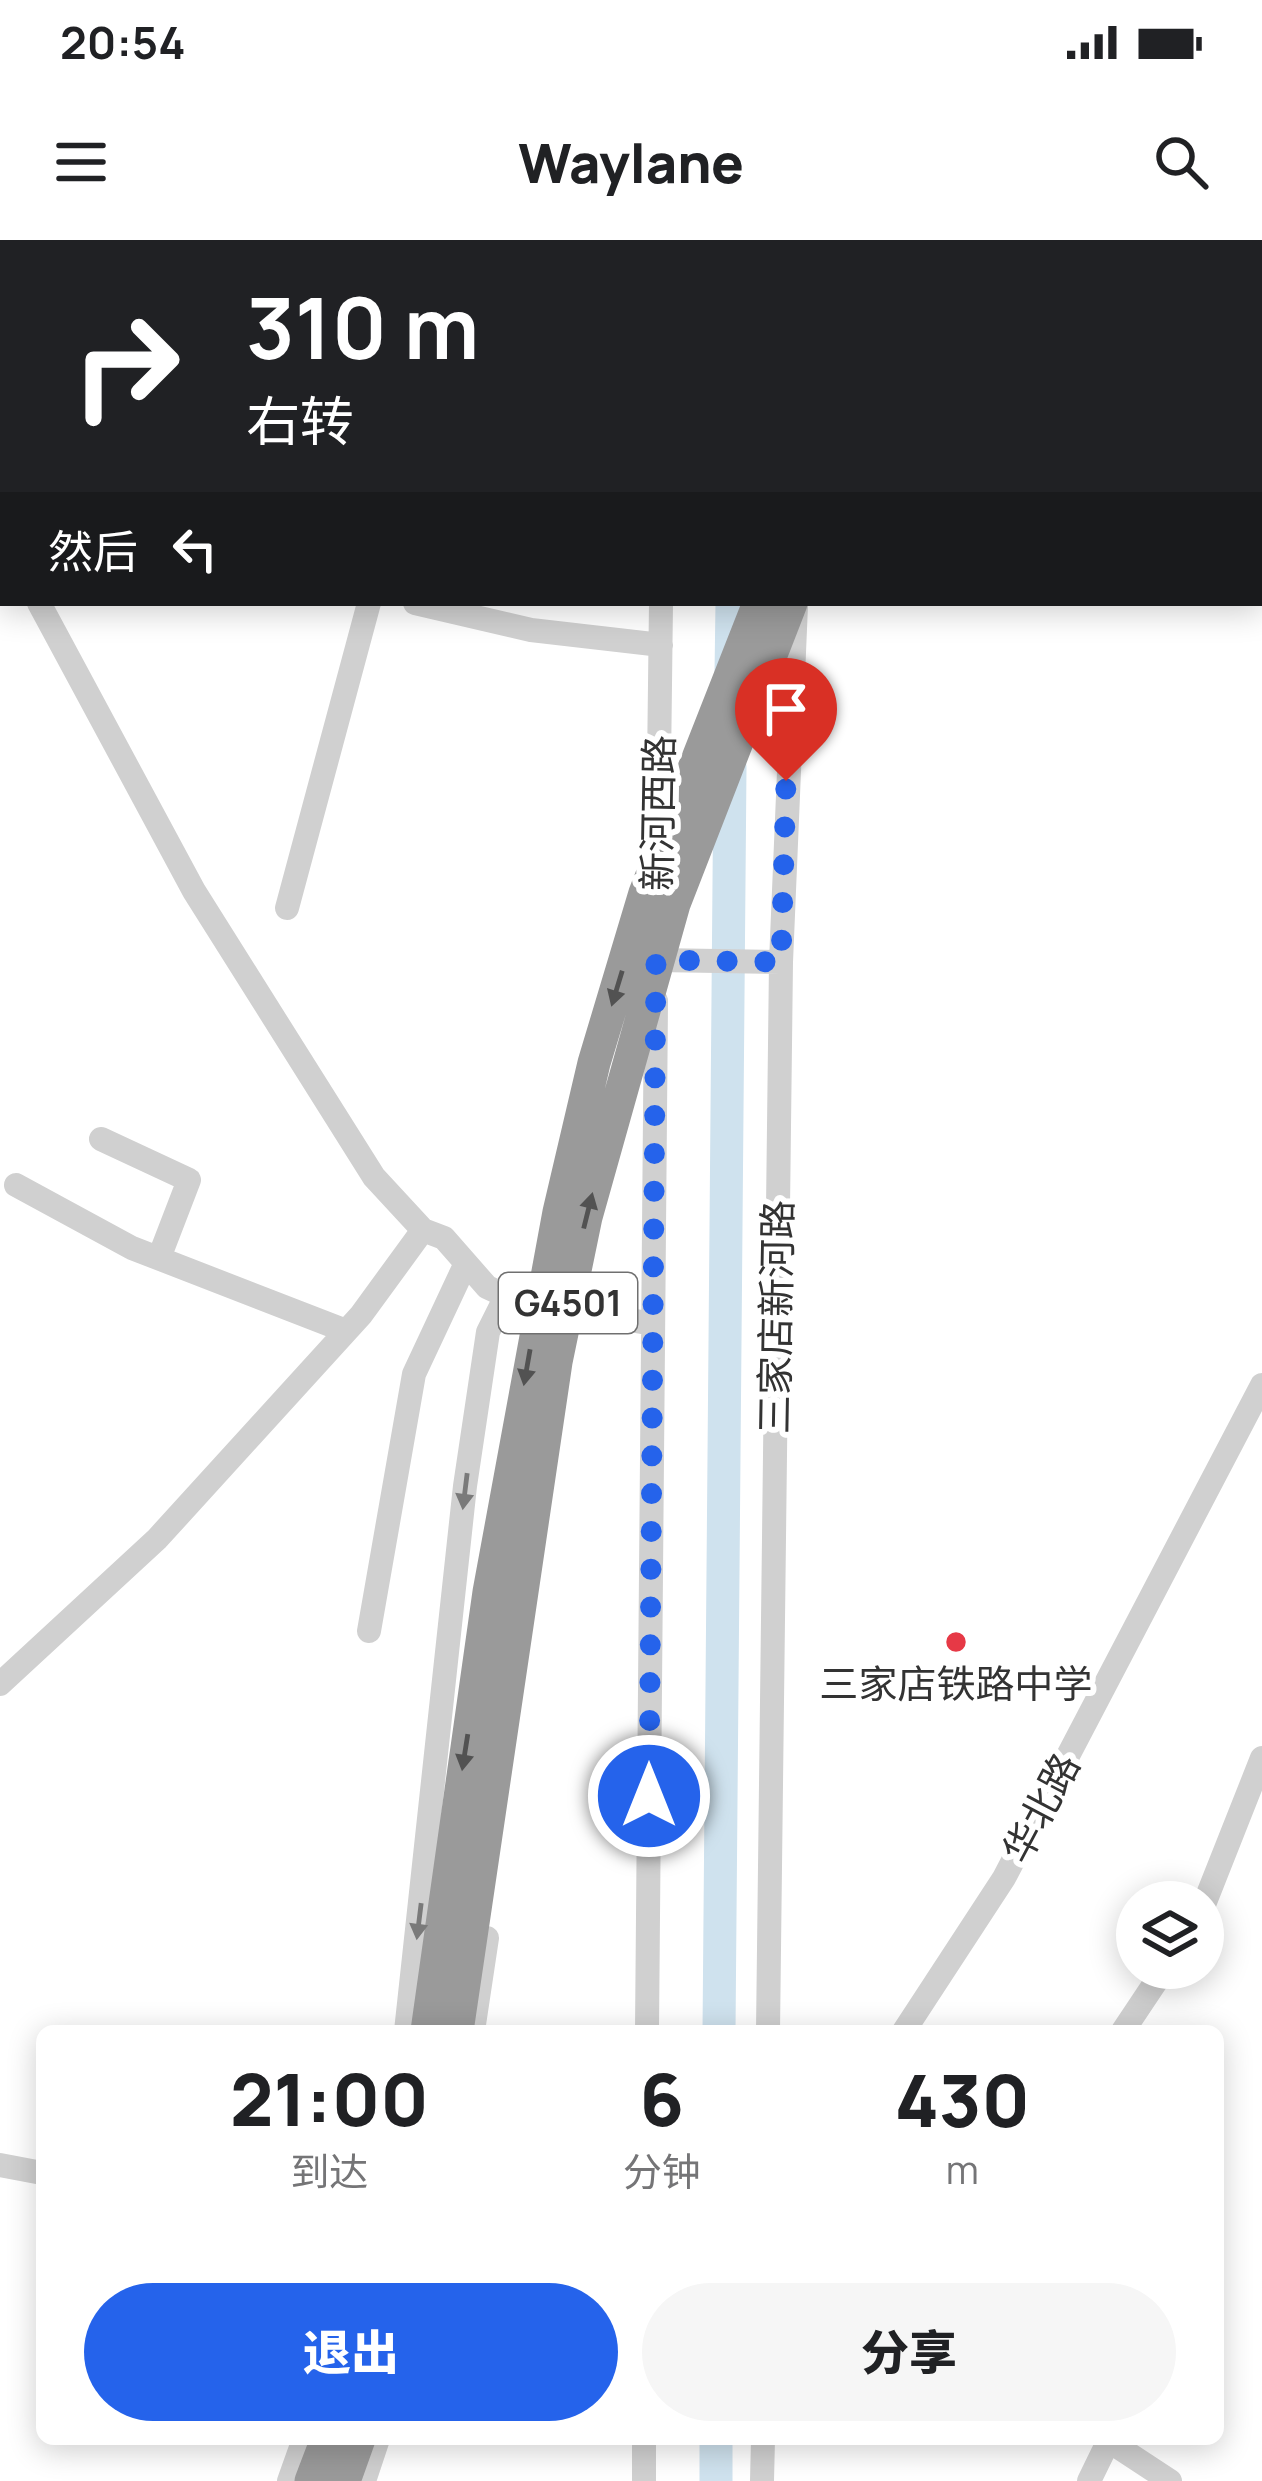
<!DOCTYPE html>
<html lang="zh">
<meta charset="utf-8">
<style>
:root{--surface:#fff;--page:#f6f6f6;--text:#202124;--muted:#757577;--accent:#2563eb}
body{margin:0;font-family:Manrope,"Noto Sans SC",sans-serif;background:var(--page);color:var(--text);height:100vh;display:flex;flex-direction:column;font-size:45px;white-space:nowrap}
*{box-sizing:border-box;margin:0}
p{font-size:39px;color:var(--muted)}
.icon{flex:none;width:66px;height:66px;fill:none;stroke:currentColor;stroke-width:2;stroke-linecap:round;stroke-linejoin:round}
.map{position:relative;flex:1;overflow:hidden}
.details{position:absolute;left:36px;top:1785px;width:1188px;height:420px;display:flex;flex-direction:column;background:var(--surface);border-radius:18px;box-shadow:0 6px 30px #0003}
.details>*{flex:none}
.guide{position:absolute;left:0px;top:0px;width:1263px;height:366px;box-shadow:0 6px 30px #0003;background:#202124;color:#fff;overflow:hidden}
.controls{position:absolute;left:1116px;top:1641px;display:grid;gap:24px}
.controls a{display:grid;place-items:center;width:108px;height:108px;border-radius:50%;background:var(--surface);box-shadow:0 6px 30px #0003;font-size:60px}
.pin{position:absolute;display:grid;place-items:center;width:102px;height:102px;color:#fff;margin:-123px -51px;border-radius:50% 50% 50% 0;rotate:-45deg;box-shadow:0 0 12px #0007}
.pin .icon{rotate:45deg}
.me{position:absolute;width:132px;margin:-66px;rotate:0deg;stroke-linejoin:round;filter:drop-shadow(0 0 9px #0008)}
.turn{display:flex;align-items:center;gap:42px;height:252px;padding:0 48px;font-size:54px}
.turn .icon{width:156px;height:156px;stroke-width:2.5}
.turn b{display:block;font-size:84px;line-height:102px}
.then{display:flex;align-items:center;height:114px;padding:0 48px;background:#0003;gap:24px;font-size:45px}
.eta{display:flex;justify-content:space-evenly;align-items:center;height:204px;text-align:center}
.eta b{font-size:72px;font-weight:800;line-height:84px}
.cta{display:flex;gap:24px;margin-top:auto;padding:24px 48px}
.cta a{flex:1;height:138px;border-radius:72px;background:var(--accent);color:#fff;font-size:48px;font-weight:800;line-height:138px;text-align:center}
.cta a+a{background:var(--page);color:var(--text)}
.status{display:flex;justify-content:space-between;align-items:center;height:84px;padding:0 60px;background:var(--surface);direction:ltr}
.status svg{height:33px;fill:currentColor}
header{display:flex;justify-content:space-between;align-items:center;height:156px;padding:0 48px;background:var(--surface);font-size:54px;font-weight:800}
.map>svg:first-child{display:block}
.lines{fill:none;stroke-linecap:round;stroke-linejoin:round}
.river{stroke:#cfe2ee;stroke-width:33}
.minor{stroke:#d0d0d0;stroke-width:24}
.highway{stroke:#9a9a9a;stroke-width:33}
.highway-bridge{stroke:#9a9a9a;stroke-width:33}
.oneway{fill:#525252}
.oneway2{fill:#7a7a7a}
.route{stroke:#2563eb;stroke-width:21;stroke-dasharray:0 37.8}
.poi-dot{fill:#e63946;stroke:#fff;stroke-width:4.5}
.labels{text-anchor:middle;stroke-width:12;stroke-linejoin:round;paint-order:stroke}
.shield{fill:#fff;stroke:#707070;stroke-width:3}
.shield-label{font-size:36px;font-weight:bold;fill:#333}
.street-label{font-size:39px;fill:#333;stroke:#fff}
.poi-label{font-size:39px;fill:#333;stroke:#fff}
</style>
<div class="status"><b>20:54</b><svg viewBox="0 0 49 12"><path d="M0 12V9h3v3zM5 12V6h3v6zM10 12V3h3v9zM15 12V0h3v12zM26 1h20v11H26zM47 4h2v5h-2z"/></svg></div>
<header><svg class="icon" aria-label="menu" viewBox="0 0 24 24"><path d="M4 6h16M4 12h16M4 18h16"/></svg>Waylane<svg class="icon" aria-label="search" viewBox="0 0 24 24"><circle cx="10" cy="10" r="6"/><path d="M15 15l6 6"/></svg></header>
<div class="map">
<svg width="1262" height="2241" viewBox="0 0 1262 2241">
<rect width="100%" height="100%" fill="#fff"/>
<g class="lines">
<path class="river" d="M745 3 746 0
M731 433 732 363
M719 1791 730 527
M716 2241V2199"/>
<path class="minor" d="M678 3V0
M802 3 803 0
M39 363 194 651 374 937 423 990 444 998 487 1047 515 1060 653 1084
M415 363 531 390 661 405
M658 607 661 363
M287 668 369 363
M656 720 781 722
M101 899 189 940 159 1018
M16 945 132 1008 346 1091
M369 1391 414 1134 466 1023
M0 1444 157 1299 361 1075 423 990
M1203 1667 1262 1518
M406 1791 465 1246 488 1092 506 1056
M473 1791 487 1698
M647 1791 656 761
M768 1791 781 722 796 365
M904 1791 1004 1638 1262 1145
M1123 1791 1165 1728
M0 1925 42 1933
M1106 2199 1170 2241
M289 2241 304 2199
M364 2241 378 2199
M644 2241V2199
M762 2241 763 2199
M1089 2241 1108 2202"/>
<path class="highway" d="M913 3 915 0
M948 3 949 0
M311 2241 327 2199
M344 2241 359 2199"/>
<path class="highway-bridge" d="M427 1791 489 1352 559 972 594 823 645 653 759 363
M457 1791 556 1122 586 977 674 664 791 363"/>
</g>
<defs><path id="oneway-solid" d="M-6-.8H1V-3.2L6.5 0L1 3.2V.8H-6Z" transform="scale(3)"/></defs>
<g class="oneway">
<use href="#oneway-solid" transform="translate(617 748) rotate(107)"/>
<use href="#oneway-solid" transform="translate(588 971) rotate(-76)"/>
<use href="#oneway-solid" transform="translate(527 1127) rotate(100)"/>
<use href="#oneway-solid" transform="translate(465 1512) rotate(99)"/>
</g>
<g class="oneway2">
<use href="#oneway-solid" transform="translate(465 1251) rotate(97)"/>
<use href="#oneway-solid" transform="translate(419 1681) rotate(97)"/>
</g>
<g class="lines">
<path class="route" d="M649 1556 656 720 781 722 786 541"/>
</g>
<circle class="poi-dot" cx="956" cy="1402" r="12"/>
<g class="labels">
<rect class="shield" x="499" y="1033" width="138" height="60" rx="9"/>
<g class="shield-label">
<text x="568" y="1076">G4501</text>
</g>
<g class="street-label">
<text transform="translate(658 573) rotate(-89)" y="14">新河西路</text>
<text transform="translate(776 1077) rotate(-89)" y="14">三家店新河路</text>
<text transform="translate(1041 1568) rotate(-62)" y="14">华北路</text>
</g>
<g class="poi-label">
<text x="956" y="1458">三家店铁路中学</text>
</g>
</g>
</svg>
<div class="controls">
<a><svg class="icon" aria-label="layers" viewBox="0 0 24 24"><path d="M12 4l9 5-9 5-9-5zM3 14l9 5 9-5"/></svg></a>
</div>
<div class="pin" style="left:786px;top:541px;background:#d93025"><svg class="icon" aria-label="arrive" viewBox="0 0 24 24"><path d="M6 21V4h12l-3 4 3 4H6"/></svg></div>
<svg class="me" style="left:649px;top:1556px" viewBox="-20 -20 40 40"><circle r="17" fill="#2563eb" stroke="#fff" stroke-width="3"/><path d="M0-11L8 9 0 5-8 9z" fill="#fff"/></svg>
<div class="guide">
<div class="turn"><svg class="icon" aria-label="right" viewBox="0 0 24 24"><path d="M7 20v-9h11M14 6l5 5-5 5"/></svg><div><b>310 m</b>右转</div></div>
<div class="then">然后<svg class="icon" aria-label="left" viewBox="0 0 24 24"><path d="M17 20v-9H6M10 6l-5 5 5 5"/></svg></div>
</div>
<section class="details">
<div class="eta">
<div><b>21:00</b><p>到达</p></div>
<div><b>6</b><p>分钟</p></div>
<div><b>430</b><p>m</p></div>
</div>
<div class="cta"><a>退出</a><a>分享</a></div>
</section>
</div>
